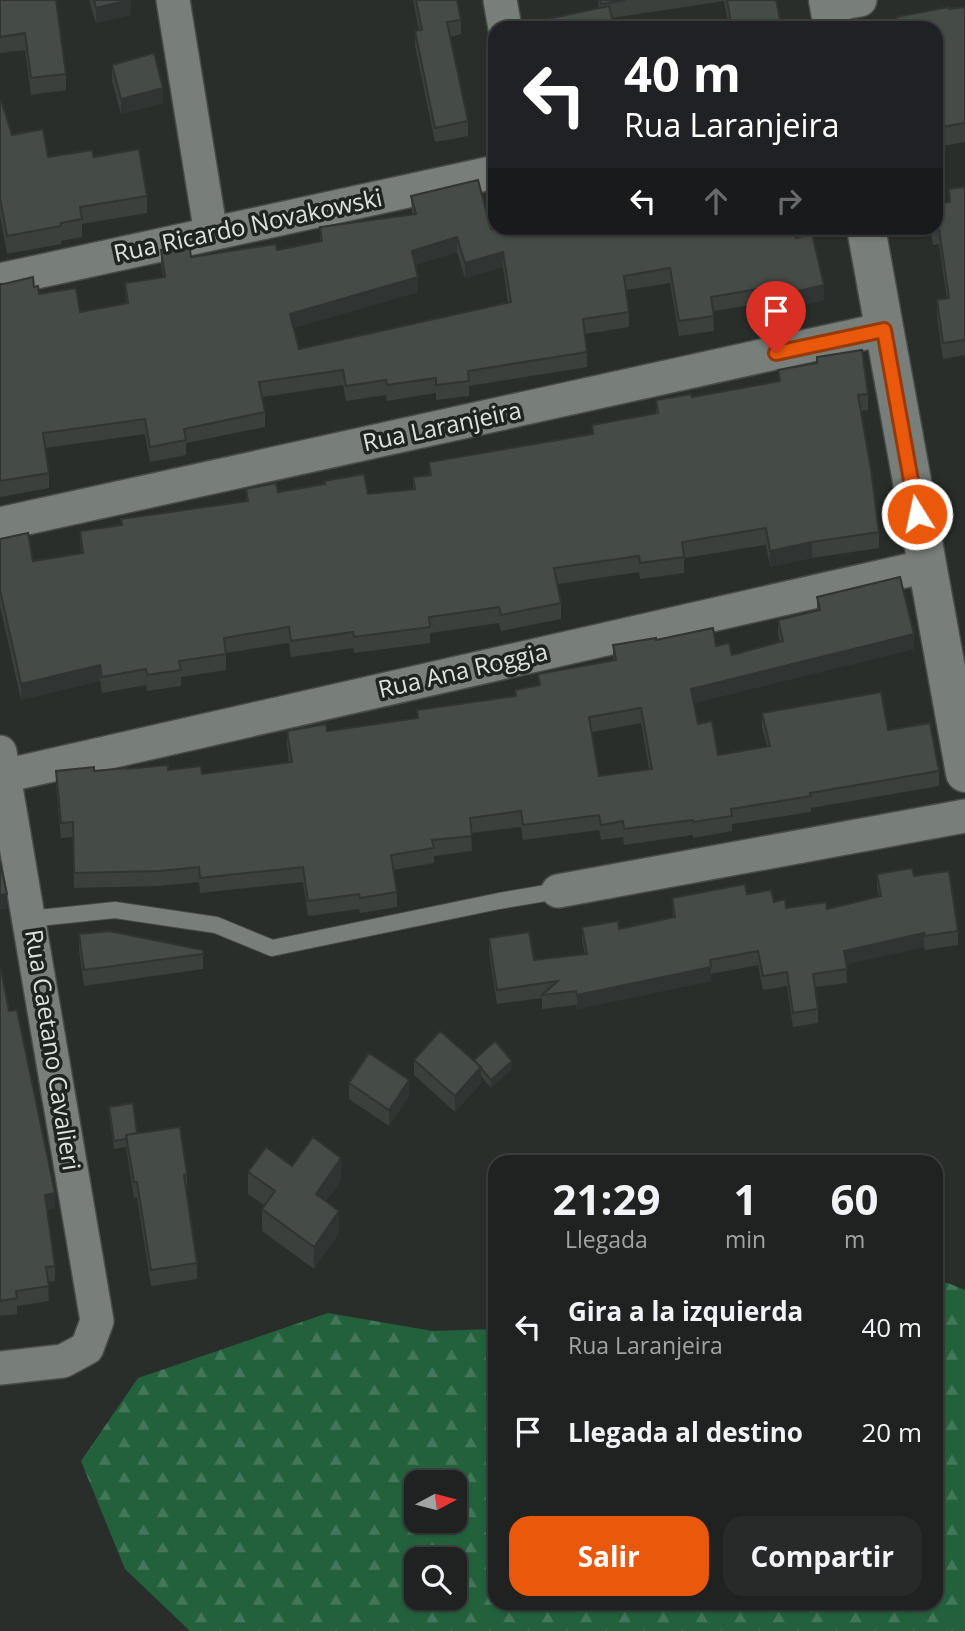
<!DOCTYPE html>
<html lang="es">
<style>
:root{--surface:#1f2220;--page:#272a29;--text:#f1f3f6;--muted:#a1a4a5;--line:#3c3f3e;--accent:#ea580c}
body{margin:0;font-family:"Open Sans",sans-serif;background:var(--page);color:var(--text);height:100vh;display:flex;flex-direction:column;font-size:26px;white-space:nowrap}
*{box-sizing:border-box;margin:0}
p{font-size:23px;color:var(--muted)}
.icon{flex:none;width:38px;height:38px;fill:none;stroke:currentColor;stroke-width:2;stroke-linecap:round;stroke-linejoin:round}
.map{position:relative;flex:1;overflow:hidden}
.sheet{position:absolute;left:488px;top:1155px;width:455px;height:455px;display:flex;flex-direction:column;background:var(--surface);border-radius:21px;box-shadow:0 2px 5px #0004,0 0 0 2px var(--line)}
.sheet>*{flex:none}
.banner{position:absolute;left:488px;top:21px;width:455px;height:214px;border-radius:21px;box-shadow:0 2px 5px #0004,0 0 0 2px var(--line);background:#202124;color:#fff;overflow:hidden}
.needle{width:46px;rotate:83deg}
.fabs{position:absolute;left:404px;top:1470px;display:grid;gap:14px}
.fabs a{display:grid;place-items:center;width:63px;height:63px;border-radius:14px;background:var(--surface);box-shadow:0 2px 5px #0004,0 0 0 2px var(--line);font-size:35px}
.pin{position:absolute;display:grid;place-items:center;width:60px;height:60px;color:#fff;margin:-72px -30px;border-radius:50% 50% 50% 0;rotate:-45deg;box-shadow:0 0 7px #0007}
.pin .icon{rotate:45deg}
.me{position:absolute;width:77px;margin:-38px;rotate:350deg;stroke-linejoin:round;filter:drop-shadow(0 0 5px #0008)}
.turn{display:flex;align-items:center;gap:24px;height:147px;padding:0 21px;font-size:32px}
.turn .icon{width:91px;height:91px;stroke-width:2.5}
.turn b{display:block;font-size:49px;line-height:60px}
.lanes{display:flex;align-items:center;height:66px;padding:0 21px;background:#0003;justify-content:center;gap:35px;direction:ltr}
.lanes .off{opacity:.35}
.eta{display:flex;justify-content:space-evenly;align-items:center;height:119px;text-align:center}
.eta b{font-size:42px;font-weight:700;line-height:49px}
.action{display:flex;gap:14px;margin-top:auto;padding:14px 21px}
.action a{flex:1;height:80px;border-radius:21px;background:var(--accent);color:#fff;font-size:28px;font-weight:700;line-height:80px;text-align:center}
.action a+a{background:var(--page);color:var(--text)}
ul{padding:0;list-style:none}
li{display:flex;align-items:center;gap:21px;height:105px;padding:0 21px}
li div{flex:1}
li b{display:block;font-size:26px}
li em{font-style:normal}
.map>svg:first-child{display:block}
.forest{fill:url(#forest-firs);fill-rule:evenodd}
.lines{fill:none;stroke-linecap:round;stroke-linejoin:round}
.service-casing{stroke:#464b48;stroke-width:18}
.minor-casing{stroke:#464b48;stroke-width:36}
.tertiary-casing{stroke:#464b48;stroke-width:41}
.service{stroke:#787e7a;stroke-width:16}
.minor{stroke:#787e7a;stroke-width:33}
.tertiary{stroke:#787e7a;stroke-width:38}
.wall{fill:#3b403d;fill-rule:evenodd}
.shaded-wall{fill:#303432}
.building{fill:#454b47;stroke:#303432;stroke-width:2;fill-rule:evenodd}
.route-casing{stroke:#983908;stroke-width:18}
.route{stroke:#ea580c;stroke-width:12}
.labels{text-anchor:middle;stroke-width:7;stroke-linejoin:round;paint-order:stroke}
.street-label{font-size:24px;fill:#dee2df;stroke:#1f2420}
</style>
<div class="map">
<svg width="965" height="1631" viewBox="0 0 965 1631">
<defs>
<pattern id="forest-firs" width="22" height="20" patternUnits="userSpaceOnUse" patternTransform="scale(1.75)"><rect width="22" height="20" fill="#23613d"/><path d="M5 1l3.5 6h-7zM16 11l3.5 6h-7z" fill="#427759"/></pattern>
</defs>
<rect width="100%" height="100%" fill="#292e2a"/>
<path class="forest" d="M936 1282 948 1283 965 1290V1631H190L125 1569 81 1461 138 1378 328 1313 433 1331 495 1329V1603H936ZM416 1482H455V1521H416ZM416 1559H455V1598H416Z"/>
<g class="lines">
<g class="service-casing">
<path id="service" d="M29 919 115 910 216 925 272 948 499 901 558 891"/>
</g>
<g class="minor-casing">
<path id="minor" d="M173 0 211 234
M500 0 505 28
M829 5 860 0
M0 280 495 172
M0 524 884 329
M0 752 97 1321 87 1348 63 1361 0 1368
M0 777 927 566
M558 891 965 816"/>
</g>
<g class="tertiary-casing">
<path id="tertiary" d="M828 0 833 28
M866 228 965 773"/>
</g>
<use href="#service" class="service"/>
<use href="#minor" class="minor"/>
<use href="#tertiary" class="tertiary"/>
</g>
<path class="wall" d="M0 0 66 74V90L31 95 25 50 0 53Z
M89 0H131V15L96 23Z
M413 0H457L461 20V34L450 37 468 121V136L435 142 415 46V31H419Z
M598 0H776L782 28H729L724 1 612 18 614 28H528V23L599 8Z
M965 7V142L936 147V28H896V17Z
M112 65 163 103 121 114 112 81Z
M0 100 12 135 48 157H94L147 196V213L82 224V237L61 241V244L7 254 0 216Z
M965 187V355L943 359 937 316V300L947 299 939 244 933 245 930 228H936L949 202V189Z
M411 196 491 229 796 238 824 300 759 316 758 304 713 311 714 331 679 336 670 283 626 290 629 312V327L585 334 587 352V367L469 386V396L436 400V393L387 401 386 395 346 401 343 385 262 397 265 412V427L186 443V455L150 462 145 434 45 448 49 473V488L0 497V284L34 287 39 294 80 312 126 304 125 283 163 277 161 265V250L191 257 277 250 320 242V227L412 214ZM457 252 465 278 503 267 508 303 299 349 293 328 418 292 415 265Z
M817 357 868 394V410L860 411 879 532V548L812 558 770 567 766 545 684 558V573L640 579 639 572 558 584 561 603V619L501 631 499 623 430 633V643L354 653 353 648 291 657 289 643 226 653V670L181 677V686L147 691 146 685 102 693 100 681 21 700 0 606V539L33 561 81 554 80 531 121 525V519L246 501V489L278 492 368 494 413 489V477L429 476V462L592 434V425L656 413V400L692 397 778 382V370L817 363Z
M817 597 914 649 694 703 698 724 718 755 767 746 762 728V713L888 730 939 771V786L811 808V812L732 824V831L693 838V835L624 845 623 837 601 840 599 830 523 840 521 827 471 833 472 851 434 856V863L393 870 397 892V907L360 913 359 909 308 916 303 882 200 893 199 882 159 886 74 888 73 837 61 838 56 786V771L168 770 202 774 289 762 287 746V731H327L417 718V710L515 696V690L538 685V674L613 660V645L656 640 716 646 732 655 780 642 778 635V620L817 611ZM641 723 649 769 599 776 592 732Z
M877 874 914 876 958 931V945L925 950 924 947 846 964 847 983 815 987 818 1009V1023L793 1027 787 986 763 990 758 965 711 974V981L577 1009 576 1005 542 1009V998L497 1004 489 952V938L534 960 585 954 582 941V927L619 929 673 918 672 898 747 894 774 902 786 908 827 909 879 896 877 888Z
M79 934 203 950V969L84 986 79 949Z
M0 970 55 1208 47 1210 55 1266V1281L48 1282 49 1301 17 1306V1314L0 1316Z
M414 1060 474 1061 512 1069 491 1088 481 1076V1083L455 1112 414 1075Z
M349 1083 409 1096 389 1126 349 1099Z
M109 1107 137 1133 187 1174V1190H186L197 1263V1279L151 1286 137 1197 134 1198 126 1147 114 1149 109 1115Z
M292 1166 341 1180 326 1201 339 1233 314 1269 262 1231V1209L264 1205 248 1194V1172Z"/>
<path class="shaded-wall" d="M131 0V15L96 23V8Z
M163 88V103L121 114V99Z
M457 237V252L412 266V251Z
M503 252V267L465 278V263Z
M418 277V292L290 329V314Z
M824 285V300L759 316V300Z
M812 542V558L770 567V551Z
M914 634V649L691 704V689Z
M100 665V681L21 700V684Z
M7 894V909L0 910V895Z
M924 933V947L844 965V951Z
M711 967V981L577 1009V995Z
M512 1061V1069L491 1088V1080Z
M481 1067V1083L455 1112V1096Z
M409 1080V1096L389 1126V1110Z
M341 1158V1180L316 1216V1194Z
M55 1193V1208L45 1210V1195Z
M339 1211V1233L314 1269V1247Z"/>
<path class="building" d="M0 0H56L66 74 31 78 25 33 0 37Z
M94 0H129L96 8Z
M416 0H457L461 20 447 22 468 121 435 128 415 31 422 30Z
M600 0H626L601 4Z
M727 0H776L782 28H732Z
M609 6 614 28H529L528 23Z
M949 7V9L965 7V123L936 128V28H899L896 17Z
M154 53 163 88 121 99 112 65Z
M0 100H1L12 135 43 129 48 157 92 150 94 157 139 149 147 196 80 207 82 219 61 223V226L7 236 0 198Z
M478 180 491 229 498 228H793L796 238 812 234 824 285 759 300 758 289 711 297 714 316 679 321 670 268 624 276 629 312 583 319 587 352 468 371 469 381 436 385V378L387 385 386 380 346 386 343 370 259 382 265 412 184 429 186 440 150 447 145 419 43 433 49 473 0 481V284H4L33 277 34 287 38 286 39 294 76 288 80 312 128 303 125 283 165 277 161 250 189 243 191 257 276 244 277 250 322 241 320 227 416 214 411 196ZM457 237 465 263 503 252 511 302 299 349 290 314 418 277 412 251Z
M965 187V340L943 343 937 300 949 298 939 229 933 230V228H936V204L950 202 949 189Z
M862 350 868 394 858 395 871 469 879 532 812 542 770 551 766 528 682 542 684 557 640 563 639 556 554 568 561 603 501 615 499 607 429 617 430 627 354 637 353 632 291 641 289 627 224 638 226 654 179 661 181 670 147 675 146 669 102 677 100 665 21 684 0 590V539L28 533 33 561 83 553 80 531 122 525 121 519 248 501 246 489 276 483 278 492 325 484 324 481 364 474 368 494 415 489 413 477 431 475 429 462 593 434 592 425 658 413 656 400 691 394 692 397 780 381 778 370 817 363V357Z
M900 577 914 634 691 689 698 724 712 721 718 755 770 746 762 713 881 692 888 730 930 723 939 771 810 793 811 796 731 809 732 816 693 822V820L624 829 623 821 601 825 599 815 523 825 521 811 470 818 472 836 432 840 434 848 391 855 397 892 360 898 359 894 308 901 303 867 200 878 199 867 159 871 74 873 73 822 61 823 56 771 94 767V771L127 768V769L168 765V770L201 766 202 774 292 762 287 731 326 724 327 731 418 718 417 710 516 696 515 690 540 685 538 674 616 660 613 645 656 638V640L713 628 716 646 729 643 732 655 783 641 778 620 820 610 817 597ZM641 708 652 769 599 776 589 717Z
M0 862 7 894 0 895Z
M912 868 914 876 949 871 958 931 925 936 924 933 844 951 847 969 813 974 818 1009 793 1013 787 972 763 976 758 951 710 960 711 967 577 995 576 991 542 995 558 981 497 990 489 938 529 932 534 960 587 954 582 927 618 921 619 929 675 917 672 898 745 884 747 894 771 890 774 902 785 899 786 908 826 902 827 909 881 896 877 874Z
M109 931 203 950V954L84 970 79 934Z
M0 970H1L9 1011 17 1010 55 1193 45 1195 55 1266 46 1267 49 1286 16 1291 17 1298 0 1301Z
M440 1031 481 1067 455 1096 414 1060Z
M495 1041 512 1061 491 1080 474 1060Z
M369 1053 409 1080 389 1110 349 1083Z
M133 1103 137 1133 126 1135V1139L114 1141 109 1107Z
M180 1127 187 1174 184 1175 197 1263 151 1270 137 1182H134L126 1135Z
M313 1137 341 1158 316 1194 339 1211 314 1247 262 1209 275 1191 248 1172 266 1147 292 1166Z"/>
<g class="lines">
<g class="route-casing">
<path id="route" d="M776 353 884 330 917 514"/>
</g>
<use href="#route" class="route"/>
</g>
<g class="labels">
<g class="street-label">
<text transform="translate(248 226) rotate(-12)" y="8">Rua Ricardo Novakowski</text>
<text transform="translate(442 427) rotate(-12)" y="8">Rua Laranjeira</text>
<text transform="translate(463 671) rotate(-13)" y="8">Rua Ana Roggia</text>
<text transform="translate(52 1050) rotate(81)" y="8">Rua Caetano Cavalieri</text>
</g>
</g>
</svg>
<div class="fabs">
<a><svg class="needle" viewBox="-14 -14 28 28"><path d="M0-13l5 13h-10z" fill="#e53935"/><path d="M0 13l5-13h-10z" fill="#a1a4a5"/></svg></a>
<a><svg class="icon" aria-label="search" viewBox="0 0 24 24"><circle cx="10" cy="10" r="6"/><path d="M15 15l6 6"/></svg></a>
</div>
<div class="pin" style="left:776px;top:353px;background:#d93025"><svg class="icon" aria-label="arrive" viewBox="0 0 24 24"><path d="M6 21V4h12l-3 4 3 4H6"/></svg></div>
<svg class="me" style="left:917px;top:514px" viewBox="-20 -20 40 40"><circle r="17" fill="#ea580c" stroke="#fff" stroke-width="3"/><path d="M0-11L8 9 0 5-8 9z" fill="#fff"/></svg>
<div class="banner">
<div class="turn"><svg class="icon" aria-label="left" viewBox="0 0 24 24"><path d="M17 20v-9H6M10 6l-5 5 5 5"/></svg><div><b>40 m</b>Rua Laranjeira</div></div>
<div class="lanes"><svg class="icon" aria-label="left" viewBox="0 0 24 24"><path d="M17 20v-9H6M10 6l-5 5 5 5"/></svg><svg class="icon off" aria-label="ahead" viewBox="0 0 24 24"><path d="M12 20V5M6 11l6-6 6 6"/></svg><svg class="icon off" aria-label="right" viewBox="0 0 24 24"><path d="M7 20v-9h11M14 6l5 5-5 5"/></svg></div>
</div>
<section class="sheet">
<div class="eta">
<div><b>21:29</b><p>Llegada</p></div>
<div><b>1</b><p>min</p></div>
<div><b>60</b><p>m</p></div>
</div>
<ul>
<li><svg class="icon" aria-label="left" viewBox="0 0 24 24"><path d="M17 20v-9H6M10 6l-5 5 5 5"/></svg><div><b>Gira a la izquierda</b><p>Rua Laranjeira</p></div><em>40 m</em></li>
<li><svg class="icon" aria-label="arrive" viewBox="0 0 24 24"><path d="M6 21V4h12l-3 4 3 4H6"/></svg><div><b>Llegada al destino</b></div><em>20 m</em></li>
</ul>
<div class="action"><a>Salir</a><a>Compartir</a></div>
</section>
</div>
